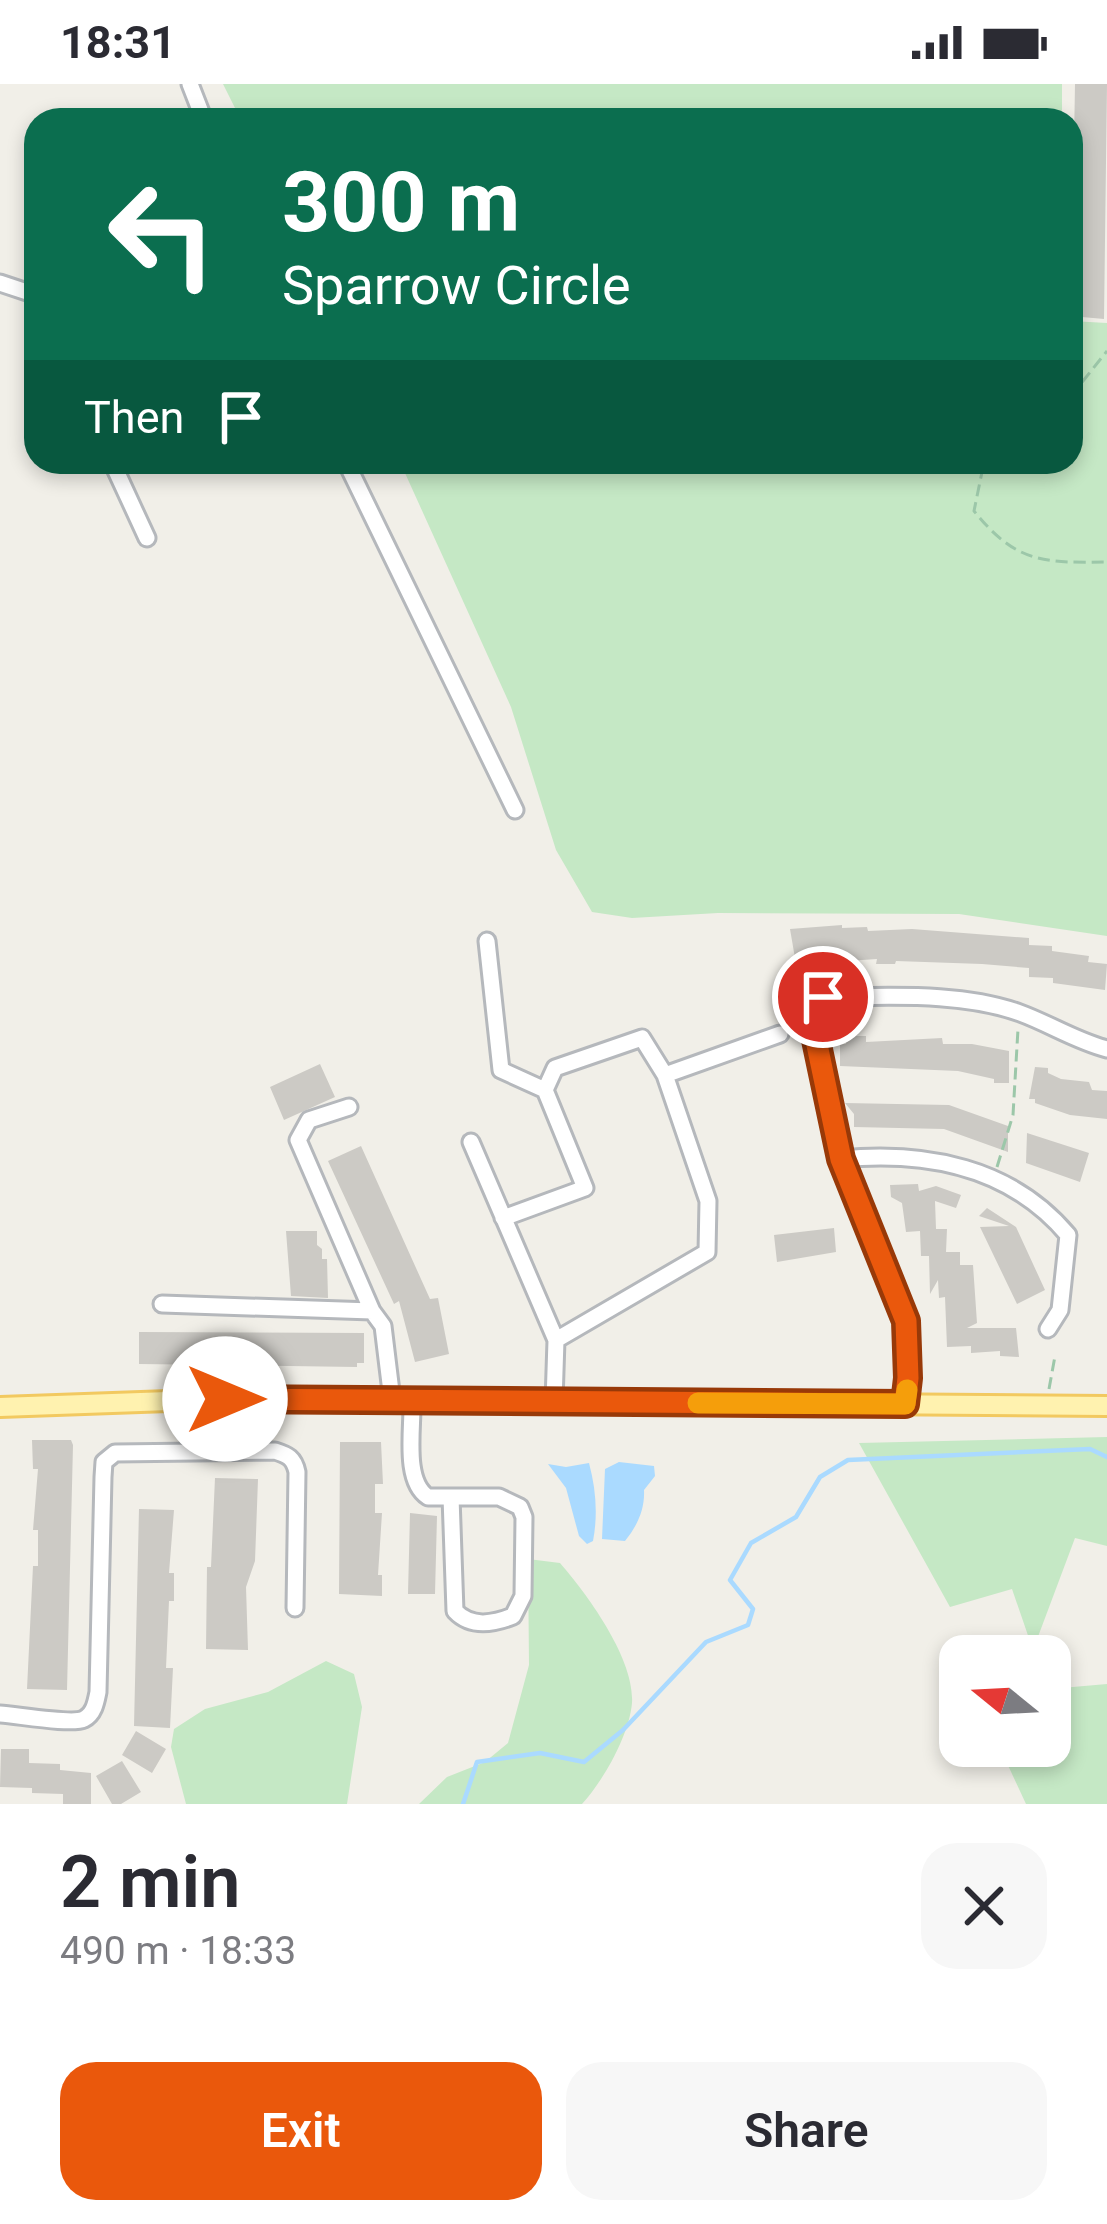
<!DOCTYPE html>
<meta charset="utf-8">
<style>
:root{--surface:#fff;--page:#f7f7f7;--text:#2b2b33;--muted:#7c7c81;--accent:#ea580c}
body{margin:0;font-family:Roboto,sans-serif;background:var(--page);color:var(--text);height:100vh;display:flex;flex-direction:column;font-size:45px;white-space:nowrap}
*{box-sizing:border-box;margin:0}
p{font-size:39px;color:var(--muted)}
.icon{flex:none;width:66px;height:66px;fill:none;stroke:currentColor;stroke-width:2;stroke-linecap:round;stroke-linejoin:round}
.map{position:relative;height:1720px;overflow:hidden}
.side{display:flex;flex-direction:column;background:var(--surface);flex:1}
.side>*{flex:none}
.hud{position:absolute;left:24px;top:24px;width:1059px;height:366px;border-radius:36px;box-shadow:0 6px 18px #0003;background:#0b6e4f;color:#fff;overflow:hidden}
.needle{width:78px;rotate:288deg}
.controls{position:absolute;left:939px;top:1551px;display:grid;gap:24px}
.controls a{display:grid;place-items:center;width:132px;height:132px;border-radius:24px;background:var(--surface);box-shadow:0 6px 18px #0003;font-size:60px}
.pin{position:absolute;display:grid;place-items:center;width:102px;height:102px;color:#fff;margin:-51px;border:6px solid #fff;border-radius:50%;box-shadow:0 3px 12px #0007}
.me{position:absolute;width:132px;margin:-66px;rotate:90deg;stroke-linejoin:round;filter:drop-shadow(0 0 9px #0008)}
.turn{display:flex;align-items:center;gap:42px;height:252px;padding:0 60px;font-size:54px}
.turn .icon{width:156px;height:156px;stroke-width:2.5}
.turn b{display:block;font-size:84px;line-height:102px}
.then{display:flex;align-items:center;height:114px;padding:0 60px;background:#0003;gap:24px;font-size:45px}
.round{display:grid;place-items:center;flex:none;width:126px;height:126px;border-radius:36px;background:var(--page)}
.overview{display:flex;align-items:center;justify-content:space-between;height:204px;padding:0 60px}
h1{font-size:72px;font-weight:600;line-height:90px}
.cta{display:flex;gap:24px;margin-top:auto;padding:24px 60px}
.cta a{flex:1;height:138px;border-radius:36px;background:var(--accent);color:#fff;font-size:48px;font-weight:600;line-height:138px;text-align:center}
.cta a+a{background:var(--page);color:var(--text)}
.status{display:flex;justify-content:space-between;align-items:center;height:84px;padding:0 60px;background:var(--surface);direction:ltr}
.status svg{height:33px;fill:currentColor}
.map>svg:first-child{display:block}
.green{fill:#c5e8c5}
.water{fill:#aadaff}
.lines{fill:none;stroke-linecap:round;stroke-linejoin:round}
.stream{stroke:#aadaff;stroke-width:4.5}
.building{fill:#cccac5}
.minor-casing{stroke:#b5b8bc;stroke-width:21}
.major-casing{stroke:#f2c960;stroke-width:24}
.path{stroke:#9cc7a9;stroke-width:3;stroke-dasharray:12 6;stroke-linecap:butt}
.minor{stroke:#fff;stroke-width:15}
.major{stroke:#fff2af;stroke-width:18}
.route-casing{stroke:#983908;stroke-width:30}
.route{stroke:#ea580c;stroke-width:21}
.slow{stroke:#f59e0b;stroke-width:21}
</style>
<div class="status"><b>18:31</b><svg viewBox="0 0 49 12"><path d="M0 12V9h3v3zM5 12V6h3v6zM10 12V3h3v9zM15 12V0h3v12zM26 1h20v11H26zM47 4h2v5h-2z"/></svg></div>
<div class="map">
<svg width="1107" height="1720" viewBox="0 0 1107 1720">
<rect width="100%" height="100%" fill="#f1efe8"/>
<path class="green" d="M223 0H1062V36H241Z
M1071 237 1107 239V852L959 830 718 829 632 834 592 828 556 766 511 623 400 378H1071Z
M1107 1353V1462L1075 1454 1033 1566 1012 1505 950 1523 859 1359Z
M528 1475 560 1479C587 1510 635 1575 632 1619 629 1652 603 1697 582 1720H419L447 1693 485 1678 508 1659 529 1581Z
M326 1577 354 1590 362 1623 347 1720H186L171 1663 174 1645 205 1625 268 1608Z
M1107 1600V1720H1026L999 1662H1050V1605Z"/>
<path class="water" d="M619 1378 654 1382 655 1392 644 1406C645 1426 637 1442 625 1457L602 1455 605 1385Z
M589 1379C596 1405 598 1431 593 1457L587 1460 579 1452 566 1404 548 1380 566 1383Z"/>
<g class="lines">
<path class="stream" d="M463 1720 477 1678 540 1669 584 1678 623 1646 706 1558 748 1541 753 1525 730 1496 751 1459 796 1433 820 1393 848 1376 1090 1365 1107 1373"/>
</g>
<path class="building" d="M1075 0H1107L1104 235 1071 232Z
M842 841V844L867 843 868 847 912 845 1029 854V861L1052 862V867L1089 872 1088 878 1107 880 1105 906 1053 899V894L1029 893V884L982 880 896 877 895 880H876L877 875 847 877 846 871 815 873V878L796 880 790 845Z
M846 952H866V958L942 954 943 960H972L1009 967V999H994V995L958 987 840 982V960H846Z
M320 980 335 1013 284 1036 270 1003Z
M1035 983 1048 984V989L1061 995 1089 998 1092 1006 1107 1007V1035L1070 1031 1035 1019V1015H1029Z
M845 1019 949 1021 1008 1042V1068L944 1045 854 1043V1030Z
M1027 1049 1089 1069 1080 1098 1026 1079Z
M361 1062 430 1215 438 1214 449 1270 415 1278 399 1217 394 1220 328 1077Z
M918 1100 919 1107 936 1102 961 1111 956 1124 935 1117 936 1145H947L946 1168H960V1181H973L977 1239 967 1244H1016L1019 1273 1000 1272V1267L971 1269V1262L947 1263 945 1213 939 1214 938 1196 930 1210 929 1172H921L920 1147 906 1148 902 1119 891 1113 890 1101Z
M987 1124 1016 1143 1045 1206 1017 1220 980 1143 1009 1142 979 1132Z
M834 1144 836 1168 777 1178 774 1151Z
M286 1147H317V1161L322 1165V1175H327L328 1214 291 1212Z
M139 1248 364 1249V1279H357V1283L139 1280Z
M32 1356H71L73 1361 67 1606 27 1605 33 1482H38V1446H33L38 1385H33Z
M340 1358H381L383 1400H375V1429H382L378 1491H382V1512L339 1510Z
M215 1394 258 1395 255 1477 246 1503 248 1566 206 1565 207 1483H211Z
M139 1425 174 1426 169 1489H174V1517H169L166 1584H173L170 1644 134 1642Z
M410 1429 437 1432 435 1510H408Z
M136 1647 166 1665 152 1689 122 1671Z
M1 1665H29V1679L60 1680V1686L91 1689V1720H63V1710L32 1709V1704L0 1703Z
M122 1677 141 1708 121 1720H112L96 1692Z"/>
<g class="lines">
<g class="minor-casing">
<path id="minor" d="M190 0 204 36
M0 199 36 211
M112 378 147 454
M346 378 515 726
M487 857 501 986 545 1006 585 1104 503 1134
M665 991 780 950
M545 1006 555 984 642 954 665 991 708 1117 707 1168 556 1256
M349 1023 309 1036 298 1056 372 1227 383 1242 392 1316
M471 1058 556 1256 554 1318
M841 1075C926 1067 1011 1083 1068 1151L1060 1226 1048 1245
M162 1220 372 1227
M412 1317C413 1344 403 1397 428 1413H499L520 1423 524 1433 523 1512 513 1532C493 1540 471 1544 455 1527L451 1413
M905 1320 906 1237 841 1075 812 937 823 913C885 913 960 907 1020 929 1050 940 1076 957 1107 965
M0 1630C17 1631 72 1641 84 1635 94 1630 96 1618 98 1608L103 1393 104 1378 115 1369 275 1367C288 1371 294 1374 297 1388L295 1524"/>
</g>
<g class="major-casing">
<path id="major" d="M0 1323 225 1315 1107 1322"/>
</g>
<path class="path" d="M1071 312 1107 267
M1022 378 982 388 974 427C1016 479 1043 479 1107 478
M997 1083 1013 1031 1018 945
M1049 1305 1055 1272"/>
<use href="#minor" class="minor"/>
<use href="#major" class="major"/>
</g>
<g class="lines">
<g class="route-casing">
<path id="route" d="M225 1315 905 1320 908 1294 906 1237 841 1075 812 937 823 913"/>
</g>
<use href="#route" class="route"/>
<path class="slow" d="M698 1319 905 1320 907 1306"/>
</g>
</svg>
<div class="controls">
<a><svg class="needle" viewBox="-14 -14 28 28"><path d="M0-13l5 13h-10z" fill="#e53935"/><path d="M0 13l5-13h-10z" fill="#7c7c81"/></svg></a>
</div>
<div class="pin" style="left:823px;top:913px;background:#d93025"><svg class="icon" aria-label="arrive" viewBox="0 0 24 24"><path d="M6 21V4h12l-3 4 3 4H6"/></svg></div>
<svg class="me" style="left:225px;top:1315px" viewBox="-20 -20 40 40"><circle r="19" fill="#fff"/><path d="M0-13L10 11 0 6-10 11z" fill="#ea580c"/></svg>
<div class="hud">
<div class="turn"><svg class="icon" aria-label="left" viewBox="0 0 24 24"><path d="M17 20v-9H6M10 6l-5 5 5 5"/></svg><div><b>300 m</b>Sparrow Circle</div></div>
<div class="then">Then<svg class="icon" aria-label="arrive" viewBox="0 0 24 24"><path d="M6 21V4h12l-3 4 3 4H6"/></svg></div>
</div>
</div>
<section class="side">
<div class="overview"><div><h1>2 min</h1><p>490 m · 18:33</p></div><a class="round"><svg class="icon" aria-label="close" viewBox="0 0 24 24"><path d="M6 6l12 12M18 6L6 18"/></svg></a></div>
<div class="cta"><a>Exit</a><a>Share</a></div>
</section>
